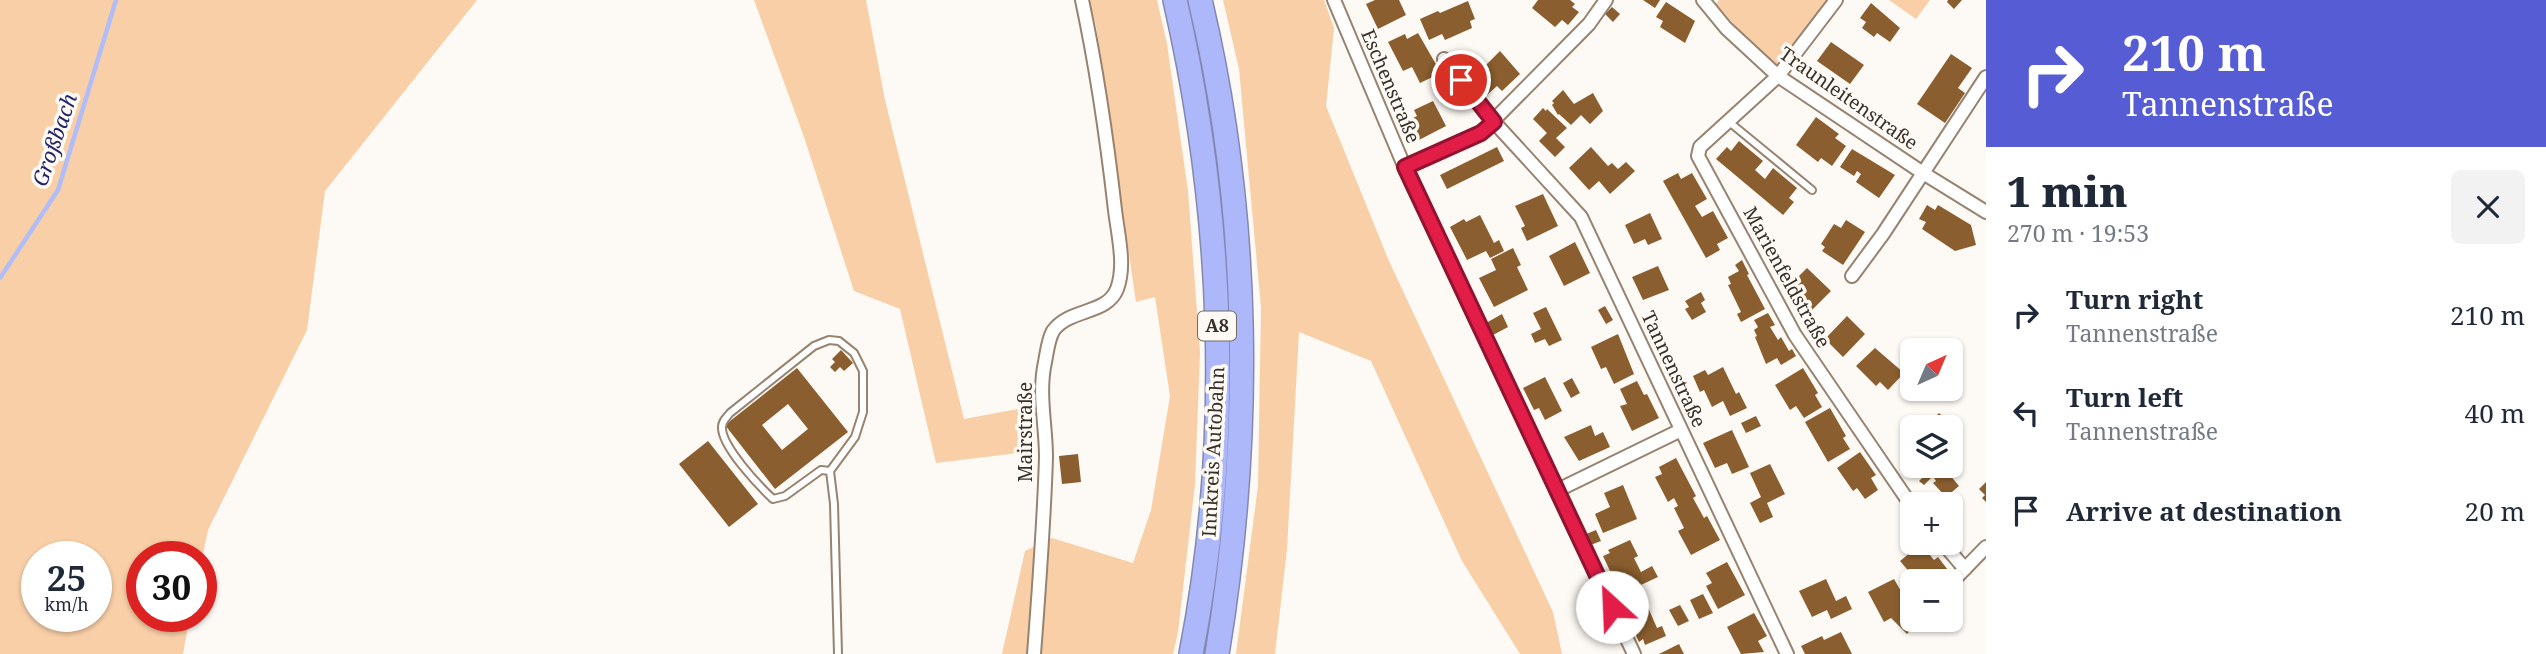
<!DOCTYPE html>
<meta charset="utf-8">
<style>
:root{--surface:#fff;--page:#f2f2f3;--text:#1f2937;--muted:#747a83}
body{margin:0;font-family:"Noto Serif",serif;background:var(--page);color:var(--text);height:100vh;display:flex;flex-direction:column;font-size:26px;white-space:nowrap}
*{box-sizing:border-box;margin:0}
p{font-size:23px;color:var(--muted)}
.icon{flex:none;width:38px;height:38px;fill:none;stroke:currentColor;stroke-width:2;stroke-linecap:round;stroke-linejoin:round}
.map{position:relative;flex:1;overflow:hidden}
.side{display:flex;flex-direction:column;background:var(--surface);width:560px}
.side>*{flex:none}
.top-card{background:#565cd3;color:#fff;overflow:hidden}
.needle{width:46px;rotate:44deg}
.controls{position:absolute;left:1900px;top:338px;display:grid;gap:14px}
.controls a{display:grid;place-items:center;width:63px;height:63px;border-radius:10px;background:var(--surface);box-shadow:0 2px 5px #0004;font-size:35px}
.speed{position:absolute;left:21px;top:541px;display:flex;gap:14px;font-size:35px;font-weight:700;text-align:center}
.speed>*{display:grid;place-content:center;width:91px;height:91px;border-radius:50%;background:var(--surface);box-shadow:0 2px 5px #0004;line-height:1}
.speed small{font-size:18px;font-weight:400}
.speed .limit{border:10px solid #d22;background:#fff;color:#111}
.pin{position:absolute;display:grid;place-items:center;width:60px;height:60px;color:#fff;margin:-30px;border:4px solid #fff;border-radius:50%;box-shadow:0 2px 7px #0007}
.me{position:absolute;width:77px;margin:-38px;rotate:335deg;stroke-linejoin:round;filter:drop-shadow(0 0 5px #0008)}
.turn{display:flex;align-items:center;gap:24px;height:147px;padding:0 21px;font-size:32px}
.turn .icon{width:91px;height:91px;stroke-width:2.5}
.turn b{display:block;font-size:49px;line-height:60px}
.round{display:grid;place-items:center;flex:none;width:74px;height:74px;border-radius:10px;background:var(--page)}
.overview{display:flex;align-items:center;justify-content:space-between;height:119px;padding:0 21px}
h1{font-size:42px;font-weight:800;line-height:52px}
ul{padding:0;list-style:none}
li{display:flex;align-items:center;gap:21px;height:98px;padding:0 21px}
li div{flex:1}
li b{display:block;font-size:26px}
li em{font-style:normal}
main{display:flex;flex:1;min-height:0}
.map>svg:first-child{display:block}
.green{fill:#f8cfa7;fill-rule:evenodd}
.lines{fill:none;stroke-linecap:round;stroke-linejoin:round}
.stream{stroke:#b1bdf9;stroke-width:4.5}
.building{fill:#8a5e2e;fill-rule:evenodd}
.service-casing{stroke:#978370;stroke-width:10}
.minor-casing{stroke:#978370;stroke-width:16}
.motorway-casing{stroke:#8488b0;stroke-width:26}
.service{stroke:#fff;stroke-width:6}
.minor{stroke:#fff;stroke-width:12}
.motorway{stroke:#adb8fa;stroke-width:23}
.route-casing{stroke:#92132f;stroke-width:18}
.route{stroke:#e11d48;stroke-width:12}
.labels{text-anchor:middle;stroke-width:7;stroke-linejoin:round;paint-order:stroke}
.shield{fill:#fdf9f4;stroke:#736c64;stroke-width:2}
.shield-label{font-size:18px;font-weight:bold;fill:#383027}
.street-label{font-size:19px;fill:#383027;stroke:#fdf9f4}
.water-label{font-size:21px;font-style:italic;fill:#24266a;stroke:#fdf9f4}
</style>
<main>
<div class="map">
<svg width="1986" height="654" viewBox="0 0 1986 654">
<rect width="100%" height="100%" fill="#fdf9f4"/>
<path class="green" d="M0 0H477L325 191 307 330 208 530 201 563V556H142V616H190L183 654H0ZM96 556V616H37V556Z
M754 0H866L885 100 964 419 1034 406 1035 451 936 463 900 309 854 291 804 137Z
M1089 0H1157L1167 44 1188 191 1200 352 1195 484 1178 632 1173 654H1002L1025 551 1052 538 1133 563 1151 510 1170 396 1155 297 1136 302 1096 26Z
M1223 0H1324L1334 28 1326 106 1389 261 1553 612 1562 654H1520L1462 561 1371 361 1299 332 1287 549 1275 654H1236L1258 486 1261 307 1239 69Z
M1719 0H1837L1781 69 1745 37 1716 4Z
M1889 0H1930L1916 19Z"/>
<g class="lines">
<path class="stream" d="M0 278 58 190 116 0"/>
</g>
<path class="building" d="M1375 0H1399L1406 15 1378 29 1366 4Z
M1538 0H1570L1575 4 1572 7 1579 12 1568 25 1562 20 1555 27 1532 8Z
M1643 0H1660L1655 8Z
M1948 0H1962L1954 9 1947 2Z
M1468 1 1475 19 1470 21 1472 28 1445 40 1442 34 1429 40 1420 19 1438 11 1440 13Z
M1666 2 1695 21 1685 43 1660 27 1663 21 1656 17Z
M1871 3 1900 28 1890 42 1877 33 1874 37 1862 28 1866 22 1860 18Z
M1612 7 1620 14 1613 22 1605 14Z
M1418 33 1441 73 1420 83 1412 67 1403 71 1388 42 1405 34 1407 39Z
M1831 42 1864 65 1850 84 1817 61Z
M1500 51 1520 74 1502 91 1497 86 1487 95 1472 79Z
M1951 54 1972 68 1958 88 1965 93 1945 123 1917 104Z
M1563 90 1574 104 1593 93 1603 111 1590 124 1581 115 1571 125 1559 114 1558 115 1552 105 1554 103 1552 101Z
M1433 101 1446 126 1417 141 1407 121 1417 116 1414 110Z
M1543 108 1546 111 1547 109 1567 128 1556 138 1565 147 1555 157 1539 141 1547 133 1533 119Z
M1816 117 1839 134 1835 138 1846 146 1832 166 1821 158 1818 162 1796 145Z
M1739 141 1763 161 1755 170 1765 179 1773 168 1797 188 1789 198 1794 202 1783 215 1716 159 1727 147 1731 151Z
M1497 147 1504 161 1447 189 1440 175Z
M1591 147 1608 166 1612 163 1618 169 1626 162 1635 171 1610 194 1599 181 1589 190 1569 168Z
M1852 149 1895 175 1879 198 1856 182 1861 174 1857 171 1854 176 1840 167Z
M1678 173 1681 179 1692 173 1707 199 1695 206 1702 217 1713 211 1728 238 1717 244 1720 250 1706 258 1663 181Z
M1543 194 1558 226 1527 241 1521 228 1525 226 1515 206Z
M1927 205 1935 210 1938 205 1971 225 1976 245 1955 251 1922 229 1926 222 1919 219Z
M1650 213 1662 239 1648 245 1645 239 1634 244 1625 225Z
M1480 215 1494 243 1499 240 1504 251 1490 258 1486 251 1467 260 1450 227 1464 219 1466 222Z
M1846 220 1865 232 1843 265 1822 251 1825 247 1821 244 1834 224 1841 228Z
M1575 242 1590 273 1564 286 1549 256Z
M1513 248 1521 265 1517 267 1528 290 1494 307 1479 278 1496 270 1491 259Z
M1742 260 1749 274 1747 275 1765 309 1741 322 1737 314 1741 312 1728 285 1731 284 1728 277 1739 271 1735 265Z
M1658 266 1669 290 1643 300 1632 277Z
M1807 268 1831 291 1812 310 1796 295 1798 293 1790 285Z
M1701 292 1705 300 1701 303 1706 312 1692 320 1685 309 1689 307 1685 301Z
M1605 306 1613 320 1606 324 1598 310Z
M1546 307 1562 340 1549 346 1545 339 1535 343 1531 334 1541 329 1533 313Z
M1768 313 1775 325 1770 327 1778 340 1781 337 1789 351 1792 349 1796 356 1781 365 1777 358 1766 364 1755 337 1757 336 1754 330 1758 327 1754 320Z
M1502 314 1508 327 1493 335 1486 323Z
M1847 316 1865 334 1843 357 1825 339Z
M1618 334 1634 374 1614 384 1606 367 1601 369 1591 347Z
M1875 348 1904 373 1888 390 1880 382 1876 386 1856 366Z
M841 350 853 363 844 371 840 367 835 372 830 367 835 362 832 359Z
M1723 367 1736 394 1739 392 1747 408 1730 416 1723 401 1712 407 1704 390 1700 392 1693 376 1705 370 1708 375Z
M797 368 848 432 775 489 725 425ZM788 404 808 429 782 450 762 425Z
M1803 368 1818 393 1815 395 1822 407 1804 418 1796 406 1790 410 1775 385Z
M1545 377 1562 411 1545 420 1539 408 1534 410 1523 388Z
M1572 378 1580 393 1571 398 1563 383Z
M1637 381 1644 395 1647 394 1659 418 1632 431 1620 406 1627 404 1620 389Z
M1830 408 1846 436 1843 438 1850 449 1828 462 1805 422Z
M1939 413 1963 436 1956 444 1951 443V427H1930L1934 423 1932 421Z
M1756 416 1761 426 1746 433 1741 423Z
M1591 425 1595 436 1603 432 1610 447 1579 461 1564 437Z
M1732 430 1749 467 1732 474 1727 463 1715 468 1703 443Z
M708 441 758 504 729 527 679 464Z
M1860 452 1876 475 1871 478 1878 490 1865 499 1857 488 1853 491 1837 468Z
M1078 454 1081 482 1062 484 1059 456Z
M1676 458 1696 496 1693 498 1704 518 1707 516 1720 540 1691 555 1678 531 1684 528 1674 508 1678 506 1674 498 1668 502 1655 477 1662 474 1659 467Z
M1913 462V466H1930L1920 477 1909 466Z
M1770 464 1785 494 1767 503 1773 517 1760 523 1750 503 1761 497 1750 473Z
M1945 469 1959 486 1946 497 1933 483 1936 481 1934 478Z
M1926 474 1931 478 1924 485 1919 481Z
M1986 482V502L1982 498 1985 495 1979 489Z
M1623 485 1637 519 1603 533 1595 514 1610 507 1604 493Z
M1596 530 1601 541 1588 546 1584 535Z
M1630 540 1638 556 1634 558 1641 572 1652 566 1658 577 1628 591 1624 583 1617 586 1603 556 1610 553 1608 550Z
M1921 544 1934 560 1938 557 1951 574 1942 581H1934L1930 575 1923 581H1917L1900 561Z
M1727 562 1745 595 1718 609 1706 586 1712 583 1706 573Z
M1826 579 1836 601 1846 596 1852 609 1831 619 1827 610 1812 617 1799 591Z
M1894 579 1913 612V620H1920L1907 634 1891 618 1884 622 1868 592Z
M1703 594 1713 613 1699 619 1690 600Z
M1647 605 1657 628 1662 626 1666 636 1645 645 1643 639 1639 642 1626 614Z
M1680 605 1689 621 1678 626 1669 610Z
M1754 613 1767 636 1758 641 1764 652 1741 654 1727 627Z
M1841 632 1852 654H1805L1801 646 1822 636 1824 640Z
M1679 644 1684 654H1659Z"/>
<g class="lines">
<g class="service-casing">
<path id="service" d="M1728 121 1812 190
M830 471 821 470 785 496 773 499C759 486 721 446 722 427 722 421 726 418 730 413L814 346 829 340 839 341 854 353 863 371V412L855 437 830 471 834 504 838 654"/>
</g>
<g class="minor-casing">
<path id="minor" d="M1334 0 1405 168 1634 654
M1703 0 1726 28 1778 76 1923 173 1986 212
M1836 0 1778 76 1700 147 1698 156 1795 335 1913 508
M1444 59 1494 122 1581 217 1787 654
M1405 168 1481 133 1589 24 1606 0
M1852 276 1883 234 1986 77
M1558 490 1681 430
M1942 542 1965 569
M1951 583 1986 547
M1034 654C1039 589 1044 523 1046 457 1046 425 1038 394 1045 362 1047 352 1048 340 1053 331 1069 308 1107 315 1117 289 1126 265 1118 236 1115 210 1107 140 1097 70 1082 0"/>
</g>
<g class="motorway-casing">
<path id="motorway" d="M1175 0C1224 214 1233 438 1191 654
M1200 0C1251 214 1253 437 1217 654"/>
</g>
<use href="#service" class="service"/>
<use href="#minor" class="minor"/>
<use href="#motorway" class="motorway"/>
</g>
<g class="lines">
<g class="route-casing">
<path id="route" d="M1461 80 1494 122 1481 133 1405 167 1612 607"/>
</g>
<use href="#route" class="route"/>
</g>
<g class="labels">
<rect class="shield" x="1198" y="311.5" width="38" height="29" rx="5"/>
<g class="shield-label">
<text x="1217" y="332">A8</text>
</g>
<g class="street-label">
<text transform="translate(1391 86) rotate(67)" y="7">Eschenstraße</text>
<text transform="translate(1849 98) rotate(35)" y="7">Traunleitenstraße</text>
<text transform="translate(1787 277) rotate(61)" y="7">Marienfeldstraße</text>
<text transform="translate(1674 369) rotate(65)" y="7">Tannenstraße</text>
<text transform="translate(1025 432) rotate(-90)" y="7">Mairstraße</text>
<text transform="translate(1213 452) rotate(-87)" y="7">Innkreis Autobahn</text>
</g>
<g class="water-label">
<text transform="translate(55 140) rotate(-71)" y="7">Großbach</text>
</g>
</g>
</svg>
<div class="controls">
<a><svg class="needle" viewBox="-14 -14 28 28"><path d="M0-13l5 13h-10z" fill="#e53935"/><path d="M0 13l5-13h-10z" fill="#747a83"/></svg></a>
<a><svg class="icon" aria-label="layers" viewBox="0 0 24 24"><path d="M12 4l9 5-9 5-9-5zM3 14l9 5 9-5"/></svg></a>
<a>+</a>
<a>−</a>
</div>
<div class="speed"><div>25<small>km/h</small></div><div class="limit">30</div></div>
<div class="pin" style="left:1461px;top:80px;background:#d93025"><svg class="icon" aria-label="arrive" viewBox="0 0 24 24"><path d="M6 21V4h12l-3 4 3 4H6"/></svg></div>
<svg class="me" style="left:1612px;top:607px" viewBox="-20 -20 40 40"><circle r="19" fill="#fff"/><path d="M0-13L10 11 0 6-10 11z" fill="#e11d48"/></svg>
</div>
<section class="side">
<div class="top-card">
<div class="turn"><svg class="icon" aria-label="right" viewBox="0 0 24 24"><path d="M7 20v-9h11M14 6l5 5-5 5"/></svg><div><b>210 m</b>Tannenstraße</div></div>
</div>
<div class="overview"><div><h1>1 min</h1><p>270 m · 19:53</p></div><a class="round"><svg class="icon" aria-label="close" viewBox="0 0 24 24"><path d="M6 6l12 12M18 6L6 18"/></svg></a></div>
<ul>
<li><svg class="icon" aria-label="right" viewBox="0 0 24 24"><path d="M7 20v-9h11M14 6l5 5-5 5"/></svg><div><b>Turn right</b><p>Tannenstraße</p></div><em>210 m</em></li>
<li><svg class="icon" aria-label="left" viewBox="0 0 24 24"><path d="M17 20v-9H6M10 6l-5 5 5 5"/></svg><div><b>Turn left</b><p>Tannenstraße</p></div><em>40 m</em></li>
<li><svg class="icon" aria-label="arrive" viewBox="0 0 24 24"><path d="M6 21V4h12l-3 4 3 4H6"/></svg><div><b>Arrive at destination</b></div><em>20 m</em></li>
</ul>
</section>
</main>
